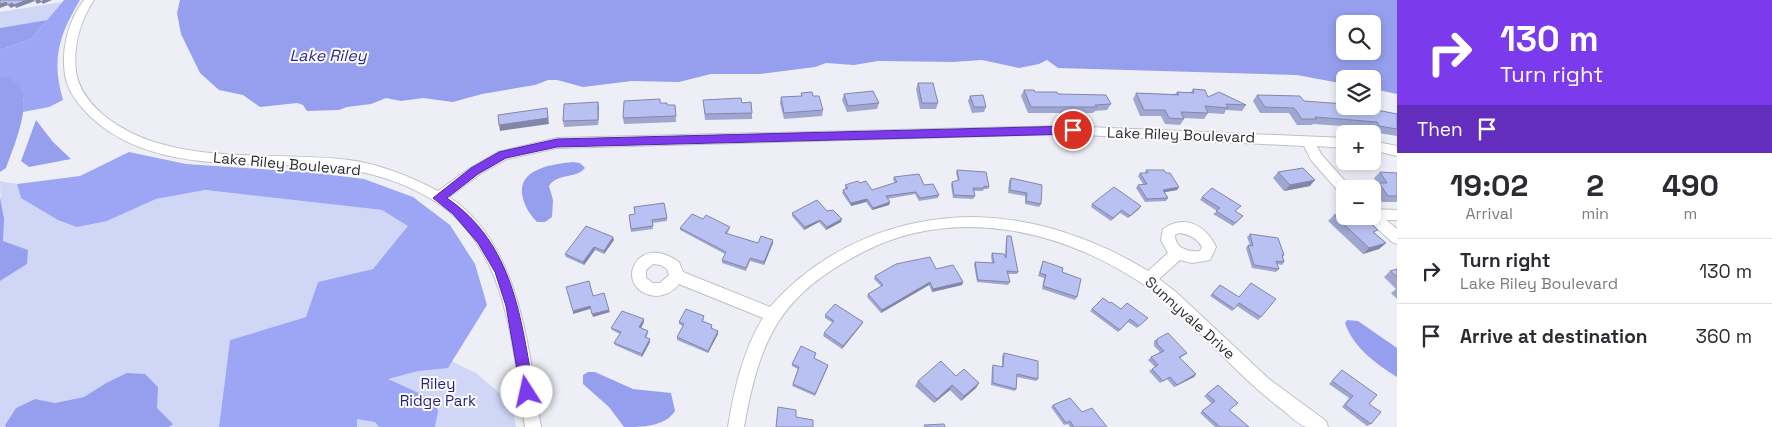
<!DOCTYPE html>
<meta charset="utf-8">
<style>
:root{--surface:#fff;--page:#f7f7f7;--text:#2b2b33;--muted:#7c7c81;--line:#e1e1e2}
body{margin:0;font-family:"Space Grotesk",sans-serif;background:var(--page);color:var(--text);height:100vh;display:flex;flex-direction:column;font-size:19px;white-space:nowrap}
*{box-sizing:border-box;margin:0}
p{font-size:16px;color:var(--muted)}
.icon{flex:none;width:28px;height:28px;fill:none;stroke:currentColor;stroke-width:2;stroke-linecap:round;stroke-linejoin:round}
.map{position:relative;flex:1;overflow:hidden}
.drawer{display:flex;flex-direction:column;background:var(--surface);width:375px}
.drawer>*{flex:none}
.hud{background:#7c3aed;color:#fff;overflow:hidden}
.controls{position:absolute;left:1336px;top:15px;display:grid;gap:10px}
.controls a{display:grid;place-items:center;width:45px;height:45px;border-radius:8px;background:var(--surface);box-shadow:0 2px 8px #0003;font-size:25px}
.pin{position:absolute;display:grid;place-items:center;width:42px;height:42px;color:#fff;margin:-21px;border:2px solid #fff;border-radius:50%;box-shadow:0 1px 5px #0007}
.me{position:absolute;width:55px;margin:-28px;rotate:350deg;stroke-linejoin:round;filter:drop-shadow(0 0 4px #0008)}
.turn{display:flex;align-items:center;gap:18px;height:105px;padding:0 20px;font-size:22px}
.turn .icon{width:65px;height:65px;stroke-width:2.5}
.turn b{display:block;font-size:35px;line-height:42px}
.then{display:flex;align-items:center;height:48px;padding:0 20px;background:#0003;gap:10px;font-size:19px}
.eta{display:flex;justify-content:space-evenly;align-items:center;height:85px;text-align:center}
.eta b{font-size:30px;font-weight:800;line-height:35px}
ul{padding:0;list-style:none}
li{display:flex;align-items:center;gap:15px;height:65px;padding:0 20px;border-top:1px solid var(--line)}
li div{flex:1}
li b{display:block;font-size:19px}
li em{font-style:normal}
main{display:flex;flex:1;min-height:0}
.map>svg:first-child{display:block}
.green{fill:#d0d6f6}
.forest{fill:#9ca6f5}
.water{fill:#969fee;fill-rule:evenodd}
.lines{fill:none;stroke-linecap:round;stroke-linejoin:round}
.minor-casing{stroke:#bfc1c8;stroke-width:2}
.minor{fill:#fff;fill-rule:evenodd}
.wall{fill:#9fa6d0}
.shaded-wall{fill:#8287a9}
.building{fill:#b9c1f2;stroke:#8287a9}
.route{fill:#7c3aed;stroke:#51269a}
.labels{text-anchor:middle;stroke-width:4;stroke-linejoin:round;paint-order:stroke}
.street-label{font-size:15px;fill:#2d2e30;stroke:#fcfcfe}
.park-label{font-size:15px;fill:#261f78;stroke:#fcfcfe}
.water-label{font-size:16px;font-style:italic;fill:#2e2a84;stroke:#fcfcfe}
</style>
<main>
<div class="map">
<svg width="1397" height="427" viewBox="0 0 1397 427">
<rect width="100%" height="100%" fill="#eeeff6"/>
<path class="green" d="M62 2 47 20 0 28V12Z
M0 181 17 184 21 198 107 221 156 199 204 190 382 210 409 226 373 269 318 282 306 317 230 340 219 427H169L172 424 157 408 106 383 84 397 55 403 35 399 16 408 5 425 6 427H0V281L27 264V250L3 241C4 221 0 202 0 181Z
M443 357 476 373 512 404 516 427H350L380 370Z"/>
<path class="forest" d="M64 0H80C59 35 51 60 63 100L49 107 23 112 24 98 7 77H0V50L31 39Z
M129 152 186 164 307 172 364 179 413 197 450 225 475 264 487 305 448 368 418 371 388 379 434 400 438 411 435 427H379L375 422 357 419V427H219L230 340 306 317 318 282 373 269 408 226 382 210 205 190 156 199 107 221 77 227 58 220 21 198 17 184 80 176Z"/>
<path class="water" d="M180 0H1397V94L1373 89 1372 79H1345V84L1297 75 1058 68 1047 60 1039 64 1019 68 982 60 953 62 878 61 854 65 826 63 815 67 761 74H711L679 82 632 81 583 87 557 80H548L535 85 482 94 453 102 423 98 401 101 386 98 371 104 347 107 339 110 307 111 303 105 297 103 260 107 243 95 219 90 200 73 181 34 177 13ZM1345 24H1372V51H1345Z
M47 20 31 39 0 50V28Z
M7 77C11 80 18 82 20 86 32 105 13 148 6 168L0 172V77Z
M36 120 53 142 71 159 29 167 21 161Z
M573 162 580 163 585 168C576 179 557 173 549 186L553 200 552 217 545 222H537C529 214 524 205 522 194 519 168 554 164 573 162Z
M0 197 4 219 3 241 28 250 27 264 0 281Z
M1347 320 1358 321 1397 348V377C1376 364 1353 347 1345 323Z
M588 372H595L633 389 671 393 675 411C665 427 641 427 624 427L609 407 583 384V375Z
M127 373 145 374 158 387 157 408 173 424 169 427H6L5 425 16 408 35 399 55 403 84 397 106 383Z"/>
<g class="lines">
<g class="minor-casing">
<path id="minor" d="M84 0H94C80 21 73 46 76 72 79 89 88 101 101 113 166 169 269 150 349 160 380 164 411 177 438 191L470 168 498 152 557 138 1064 126 1345 138V148L1317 146 1321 154 1352 189H1345V194L1340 193 1311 160 1304 146 1064 134 557 148 507 159 480 174 449 197C520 243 529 351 541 427H525C513 352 509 255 442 206 417 188 382 175 351 170 268 157 161 180 93 119 80 107 68 93 65 75 61 49 68 21 84 0Z
M1372 141 1397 146V156L1372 150Z
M1372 209 1397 210V220H1386L1397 229V244L1392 242 1367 219 1366 216H1372Z
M974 217C1035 218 1096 239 1148 271L1168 253 1161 240 1163 229C1184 214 1206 225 1216 247L1210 260 1192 263 1180 260 1159 279 1176 292 1269 379 1326 421 1328 427C1322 427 1312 427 1306 427 1298 424 1290 416 1284 411 1241 379 1207 338 1167 302 1160 295 1151 290 1143 284 1062 230 956 205 865 251 781 294 760 336 744 427H728C734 390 743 350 763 318L679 284C674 291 665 296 656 296 612 292 634 230 679 262L683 272 770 307C821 248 897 217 974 217ZM1179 233C1189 234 1197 238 1202 247L1200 251C1189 252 1175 249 1175 235ZM653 264 661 265 667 269 669 275 660 283H653L646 278V270Z"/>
</g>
<use href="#minor" class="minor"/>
</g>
<path class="wall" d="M918 83 938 103 936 109H920L916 89Z
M1193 89 1208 97 1246 105 1242 111 1226 110 1224 114 1208 113 1204 119 1184 118V119L1180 125 1165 124 1161 116H1140L1133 99 1136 93 1175 94 1177 92H1191Z
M1024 90 1035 92 1058 94 1111 104 1107 110 1095 111 1093 113H1028L1021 96Z
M801 93 813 96 823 110 822 116 784 119 780 103 781 97 801 96Z
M844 94 879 103 877 109 847 112 842 100Z
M1257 95 1304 101 1349 110 1370 111 1372 109 1397 114V136L1373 132 1371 128 1313 124 1312 125H1297L1289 113H1260L1253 101Z
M970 96 986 107 984 112 972 113 968 101Z
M703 100 742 103 752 113V119L705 120Z
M660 103 667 105H675L676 122 624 124 623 118Z
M599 108 598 125 564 127 563 121Z
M957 170 989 187 988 189H984L983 191H974L975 196 973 199 953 198 951 185 952 182 958 181 956 173Z
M1146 170 1177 190 1164 192 1168 198 1166 201 1145 202 1136 188 1138 185 1143 184 1138 176 1140 173H1145Z
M1278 172 1310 186 1284 191 1273 178Z
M1380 172 1397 173V202H1382L1373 188 1378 184 1374 178Z
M894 177 924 185 939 195 938 198 919 201 915 194 887 199 890 202 889 205 872 210 866 202 851 206 842 193 843 190 845 189V185L860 183 872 190 895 183 893 180Z
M1011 178 1041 204 1039 207 1025 204V196L1008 193 1009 181Z
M1202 197 1236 212 1243 216 1233 226 1213 214 1217 211 1200 200Z
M1092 204 1141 206 1139 209 1128 218 1120 213 1111 221 1091 207Z
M827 211 841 222 826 230 819 222 804 230 792 216V213Z
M629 215 667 218V221L652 223 653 229 631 232Z
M1334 215 1375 233 1386 243 1379 249 1363 254 1328 221Z
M703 219 730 227 729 230 727 234 758 243H773L764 265 750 261 746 271 722 263V260L725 254 680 230V228Z
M1250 234 1284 255 1283 256 1284 262 1282 265 1277 264 1279 269 1276 272 1252 268 1246 248 1248 245H1250L1247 237Z
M1007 236 1018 272 1017 274H1008L1010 282 1008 285 977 282 974 265 975 262 992 263 991 256 992 253 1005 256 1006 239Z
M614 240 604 254 595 250 584 265 566 257 565 254Z
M1043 261 1062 272 1077 297 1075 300 1042 289 1044 278 1038 276Z
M936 269 963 282 962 285 932 292 929 285 881 313 867 297 868 294 881 286 874 279 875 276Z
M1397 269V299L1391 293 1396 289 1384 277 1390 271Z
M1220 285 1261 317 1258 320 1237 306 1232 311 1210 296Z
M1110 303 1121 309 1148 318 1137 328 1128 322 1118 332 1090 311 1092 309Z
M825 315 863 322 862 324 842 349 823 336 824 333 833 323 825 318Z
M704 319 703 321 712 325V329L718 331V334L708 353 677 340V337L683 326 679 324V322Z
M644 322 641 328 648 331V333L646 338 650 342 642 357 615 345 614 343 620 334 612 330 611 328Z
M1157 339 1187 353 1185 355 1180 358 1196 374 1194 377 1174 387 1167 379 1160 383 1149 371 1155 367 1148 360 1151 357 1160 352 1154 346V341Z
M1004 353 1038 379 1036 381 1017 377 1016 389 1015 391 991 385 992 367 993 365 1002 367V356Z
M815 355 814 358 828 367 815 396 792 386 798 369 792 366V364Z
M1342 370 1369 404 1371 424 1367 426 1342 407 1349 398 1329 384 1339 373Z
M956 376 979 383 976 388 961 401 950 390 934 403 915 386 918 381Z
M1218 385 1229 410 1249 427H1215L1200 413 1212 404 1204 396Z
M1053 405 1082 412 1107 427H1070L1068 424 1064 425 1051 407Z"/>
<path class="shaded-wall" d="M27 0H34L35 1 16 8 15 6 11 8 8 5 0 8V4L6 2Z
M36 0H40L42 2 37 4 35 1Z
M43 0H52L43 4 41 1Z
M598 102 599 108 598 125Z
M547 108 549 124 500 131 499 125Z
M1315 180 1310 186 1284 191 1290 185Z
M1179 187 1177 190 1161 193 1163 190Z
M867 199 866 202 851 206V203Z
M890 202 889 205 872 210 873 208Z
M1141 206 1139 209 1128 218 1130 216Z
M842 219 841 222 826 230 827 227Z
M820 220 819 222 804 230 805 227Z
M613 237 614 240 604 254V251Z
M773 240V243L764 265V262Z
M1386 243 1379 249 1363 254 1369 248Z
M594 247 595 250 584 265 583 262Z
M930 282 929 285 881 313 882 310Z
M963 282 962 285 932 292 933 289Z
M590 306V309L573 314V311Z
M609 310 610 312 593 317 592 314Z
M644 319V322L640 330 639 327Z
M863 322 862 324 842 349 843 346Z
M718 331V334L708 353V351Z
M650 339V342L642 357V354Z
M1196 374 1194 377 1174 387 1177 385Z
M979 383 976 388 961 401 964 396Z
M952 385 950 390 934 403 937 399Z"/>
<path class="building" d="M0 0H27L14 5 12 3 8 5 6 2 0 4Z
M918 83H933L938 103H922Z
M1193 89 1205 90 1208 97 1219 92 1246 105 1226 104 1228 108 1205 106 1208 113 1181 112 1184 119 1169 118 1165 110H1144L1136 93 1179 95 1177 92 1194 93Z
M1024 90H1034L1035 92H1057L1058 94 1106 95 1111 104 1095 105 1097 107H1031Z
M873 91 879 103 848 106 844 94Z
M812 92 813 96H819L823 110 784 113 781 97 802 96 801 93Z
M983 95 986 107H974L970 96Z
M1257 95 1300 96 1304 101 1345 104V106H1347L1349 110 1373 112 1372 109 1397 114V129L1379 126 1377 122 1315 117 1317 119H1302L1294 108 1265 107Z
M741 98 742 103 751 102 752 113 705 114 703 100Z
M660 99V103H667V105H675L676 116 623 118 624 101Z
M598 102V120L563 121 564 104Z
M547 108 548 118 499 125 498 115Z
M1303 168 1315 180 1290 185 1278 172Z
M957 170 986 172 989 187 984 186V188H973L975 196 954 195 952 182 959 180Z
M1146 170H1164L1166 173H1170L1179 187 1163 190 1168 198 1147 199 1138 185 1147 184 1140 173H1148Z
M1380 172 1397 173V196H1388L1379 183H1387Z
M919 174 924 185 933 184 939 195 920 198 916 192 886 196 890 202 873 208 867 199 851 203 843 190 848 188 845 185 858 181 860 183 866 181 872 190 897 182 894 177Z
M1011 178 1042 185 1041 204 1026 201 1027 193 1010 190Z
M1114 187 1141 206 1130 216 1122 210 1113 218 1092 204Z
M1212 188 1241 206 1235 211 1243 216 1235 223 1216 211 1220 208 1202 197Z
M817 200 827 211 833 210 842 219 827 227 820 220 805 227 792 213Z
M664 203 667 218 652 220 653 226 631 229 629 215 635 214 634 207Z
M1345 212V216H1362L1378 230 1373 232 1386 243 1369 248 1334 215Z
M692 214 703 219 706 215 730 227 725 233 758 243 761 236 773 240 764 262 750 258 746 268 722 260 726 252 680 228Z
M586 226 613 237 604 251 594 247 583 262 565 254Z
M1250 234 1278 238 1284 255H1282L1284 262 1276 261 1279 269 1254 265 1248 245 1253 246Z
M1007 236H1011L1018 272 1007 271 1010 282 978 280 975 262 994 263 992 253 1004 254 1006 258Z
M930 257 936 269 953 265 963 282 933 289 930 282 882 310 868 294 883 285 875 276 896 264Z
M1043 261 1063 268 1062 272 1081 279 1077 297 1043 286 1046 275 1040 273Z
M1397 269V277L1390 271Z
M589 281 593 296 604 293 609 310 592 314 590 306 573 311 566 287Z
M1251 283 1276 299 1261 317 1239 303 1234 309 1212 294 1220 285 1239 297Z
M1103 298 1110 303 1111 302 1121 309 1127 303 1148 318 1139 326 1130 319 1120 330 1092 309Z
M835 304 863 322 843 346 824 333 834 321 825 315Z
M686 309 704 316 702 321 712 325 711 328 718 331 708 351 677 337 684 324 679 322Z
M622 311 644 319 639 327 648 331 645 337 650 339 642 354 614 343 621 332 611 328Z
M1168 333 1187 353 1179 357 1196 374 1177 385 1170 377 1163 381 1152 369 1158 365 1151 357 1164 351 1157 344V339Z
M801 346 816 353 814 358 828 365 815 394 793 384 799 367 792 364Z
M1004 353 1038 361V379L1017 374 1016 389 993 383V365L1003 367Z
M941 361 956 376 964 369 979 383 964 396 952 385 937 399 918 381Z
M1342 370 1377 395 1369 404 1381 412 1371 424 1345 405 1353 396 1332 381Z
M1218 385 1238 403 1229 410 1249 427H1220L1202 411 1215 401 1207 394Z
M1070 398 1082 412 1092 408 1107 427H1074L1070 421 1066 423 1053 405Z
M778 407 796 410V417L813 420V427H776Z
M944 424 945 427H925L924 425Z"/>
<path class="route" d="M1073 126 1078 130 1073 134 557 147 506 158 478 174 447 198C514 244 521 319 534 392L532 397 527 398 523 397 521 392 506 306 495 272 478 243 453 214 433 198 471 168 499 152 557 139Z"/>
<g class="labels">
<g class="street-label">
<text transform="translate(1181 135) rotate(2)" y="5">Lake Riley Boulevard</text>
<text transform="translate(287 164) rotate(5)" y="5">Lake Riley Boulevard</text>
<text transform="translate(1190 318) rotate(42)" y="5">Sunnyvale Drive</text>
</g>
<g class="park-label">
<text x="438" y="389">Riley<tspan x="438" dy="17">Ridge Park</tspan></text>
</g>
<g class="water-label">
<text x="328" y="61">Lake Riley</text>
</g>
</g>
</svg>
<div class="controls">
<a><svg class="icon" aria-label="search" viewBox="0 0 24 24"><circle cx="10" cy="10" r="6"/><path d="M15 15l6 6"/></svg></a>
<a><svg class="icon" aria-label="layers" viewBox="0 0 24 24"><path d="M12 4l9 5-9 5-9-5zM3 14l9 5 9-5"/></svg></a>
<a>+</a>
<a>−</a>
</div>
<div class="pin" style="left:1073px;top:130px;background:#d93025"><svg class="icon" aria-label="arrive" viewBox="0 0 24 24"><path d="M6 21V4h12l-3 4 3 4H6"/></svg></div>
<svg class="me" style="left:527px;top:392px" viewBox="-20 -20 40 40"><circle r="19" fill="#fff"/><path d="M0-13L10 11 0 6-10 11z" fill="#7c3aed"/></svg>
</div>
<section class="drawer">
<div class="hud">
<div class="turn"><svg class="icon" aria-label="right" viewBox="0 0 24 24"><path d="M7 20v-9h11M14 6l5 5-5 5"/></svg><div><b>130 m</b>Turn right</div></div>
<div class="then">Then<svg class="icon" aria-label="arrive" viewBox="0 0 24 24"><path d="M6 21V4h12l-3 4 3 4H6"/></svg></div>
</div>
<div class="eta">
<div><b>19:02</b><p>Arrival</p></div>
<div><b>2</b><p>min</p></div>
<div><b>490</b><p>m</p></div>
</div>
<ul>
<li><svg class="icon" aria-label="right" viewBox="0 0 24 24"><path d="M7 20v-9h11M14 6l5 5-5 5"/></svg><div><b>Turn right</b><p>Lake Riley Boulevard</p></div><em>130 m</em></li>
<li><svg class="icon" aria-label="arrive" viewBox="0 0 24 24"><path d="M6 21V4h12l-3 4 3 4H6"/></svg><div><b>Arrive at destination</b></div><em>360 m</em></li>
</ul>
</section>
</main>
